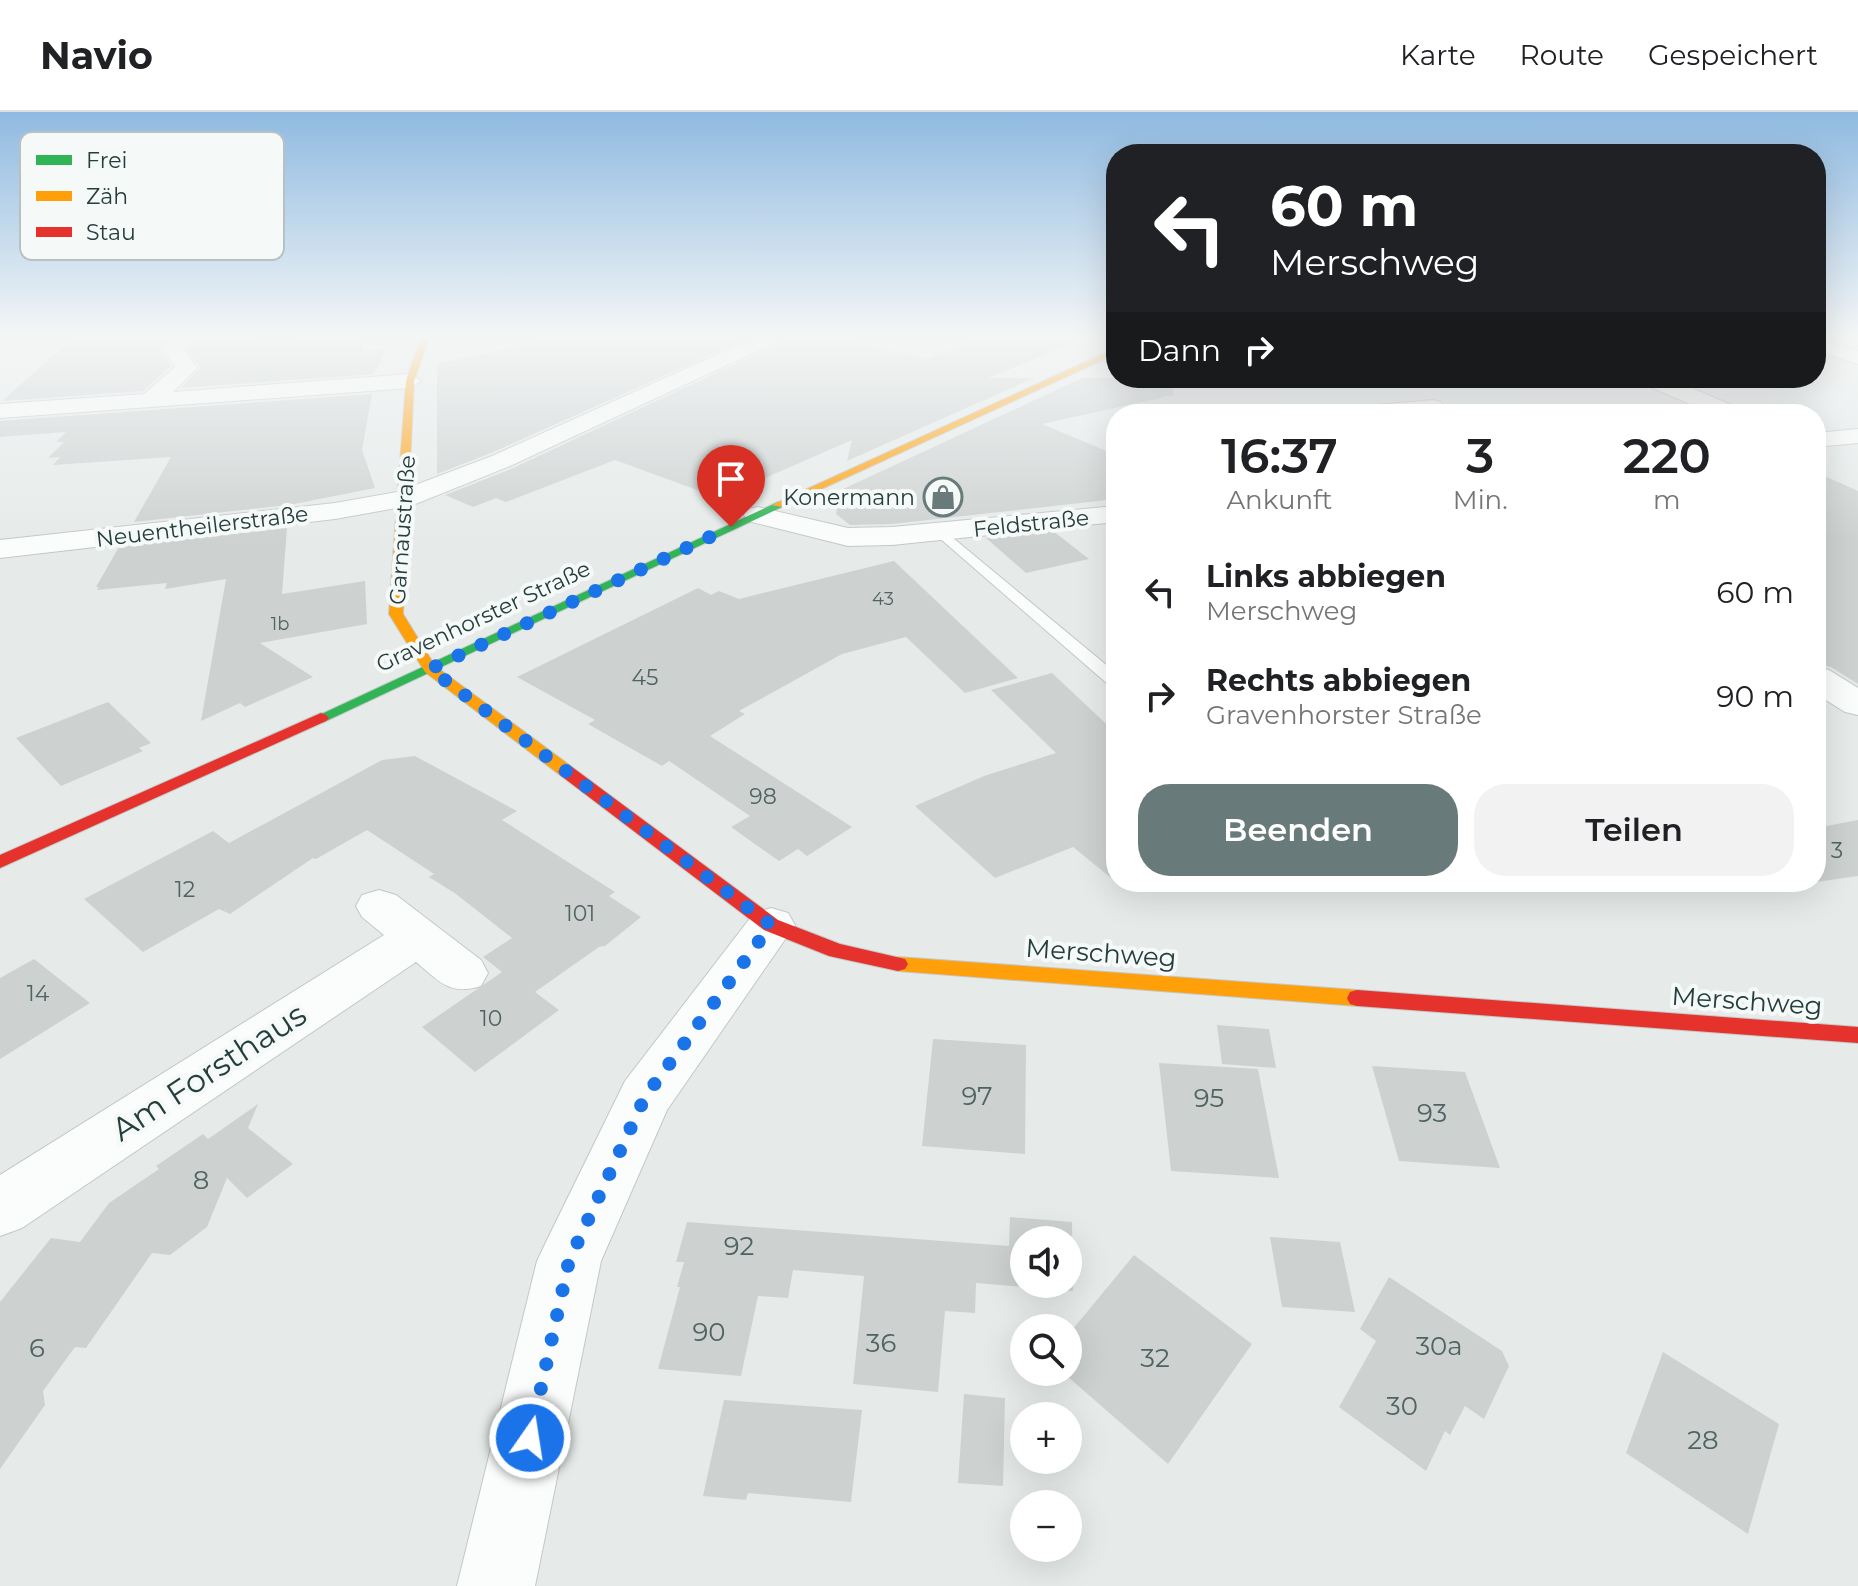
<!DOCTYPE html>
<html lang="de">
<meta charset="utf-8">
<style>
:root{--surface:#fff;--page:#f2f2f2;--text:#202124;--muted:#757577;--line:#e0e0e0;--accent:#697a7a}
body{margin:0;font-family:Montserrat,sans-serif;background:var(--page);color:var(--text);height:100vh;display:flex;flex-direction:column;font-size:30px;white-space:nowrap}
*{box-sizing:border-box;margin:0}
p{font-size:26px;color:var(--muted)}
.icon{flex:none;width:44px;height:44px;fill:none;stroke:currentColor;stroke-width:2;stroke-linecap:round;stroke-linejoin:round}
.map{position:relative;flex:1;overflow:hidden}
.panel{position:absolute;left:1106px;top:292px;width:720px;height:488px;display:flex;flex-direction:column;background:var(--surface);border-radius:32px;box-shadow:0 8px 32px #0002}
.panel>*{flex:none}
.hud{position:absolute;left:1106px;top:32px;width:720px;height:244px;border-radius:32px;box-shadow:0 8px 32px #0002;background:#202124;color:#fff;overflow:hidden}
.fabs{position:absolute;left:1010px;top:1114px;display:grid;gap:16px}
.fabs a{display:grid;place-items:center;width:72px;height:72px;border-radius:50%;background:var(--surface);box-shadow:0 8px 32px #0002;font-size:40px}
.pin{position:absolute;display:grid;place-items:center;width:68px;height:68px;color:#fff;margin:-82px -34px;border-radius:50% 50% 50% 0;rotate:-45deg;box-shadow:0 0 8px #0007}
.pin .icon{rotate:45deg}
.me{position:absolute;width:88px;margin:-44px;rotate:13deg;stroke-linejoin:round;filter:drop-shadow(0 0 6px #0008)}
.turn{display:flex;align-items:center;gap:28px;height:168px;padding:0 32px;font-size:36px}
.turn .icon{width:104px;height:104px;stroke-width:2.5}
.turn b{display:block;font-size:56px;line-height:68px}
.then{display:flex;align-items:center;height:76px;padding:0 32px;background:#0003;gap:16px;font-size:30px}
.eta{display:flex;justify-content:space-evenly;align-items:center;height:136px;text-align:center}
.eta b{font-size:48px;font-weight:600;line-height:56px}
.cta{display:flex;gap:16px;margin-top:auto;padding:16px 32px}
.cta a{flex:1;height:92px;border-radius:32px;background:var(--accent);color:#fff;font-size:32px;font-weight:600;line-height:92px;text-align:center}
.cta a+a{background:var(--page);color:var(--text)}
ul{padding:0;list-style:none}
li{display:flex;align-items:center;gap:24px;height:104px;padding:0 32px}
li div{flex:1}
li b{display:block;font-size:30px}
li em{font-style:normal}
header{display:flex;align-items:center;gap:48px;box-sizing:border-box;height:112px;padding:0 40px;background:var(--surface);border-bottom:2px solid var(--line)}
header strong{font-size:38px}
nav{display:flex;gap:44px;margin-inline-start:auto;font-size:28px}
.map>svg:first-child{display:block}
.building{fill:#cdd2d1;fill-rule:evenodd}
.lines{fill:none;stroke-linecap:round;stroke-linejoin:round}
.lane-casing{stroke:#c3c8c7;stroke-width:2}
.street-casing{stroke:#c3c8c7;stroke-width:2}
.fast-casing{stroke:#c3c9c8;stroke-width:2}
.slow-casing{stroke:#c3c9c8;stroke-width:2}
.jam-casing{stroke:#c3c9c8;stroke-width:2}
.lane{fill:#fbfcfc;fill-rule:evenodd}
.street{fill:#fbfcfc;fill-rule:evenodd}
.fast{fill:#30b455;fill-rule:evenodd}
.slow{fill:#ff9f0a;fill-rule:evenodd}
.jam{fill:#e5322d;fill-rule:evenodd}
.route{stroke:#1a73e8;stroke-width:14;stroke-dasharray:0 25.2}
.labels{text-anchor:middle;stroke-width:8;stroke-linejoin:round;paint-order:stroke}
.far-number-label{font-size:18px;fill:#506363}
.far-poi-label{font-size:22px;fill:#253d3d;stroke:#f5f9f8;text-anchor:end}
.far-street-label{font-size:22px;fill:#253d3d;stroke:#f5f9f8}
.number-label{font-size:22px;fill:#506363}
.street-label{font-size:26px;fill:#253d3d;stroke:#f5f9f8}
.near-number-label{font-size:26px;fill:#506363}
.near-street-label{font-size:32px;fill:#253d3d;stroke:#f5f9f8}
.key{fill:#f5f9f8;stroke:#b7c1c0;stroke-width:2}
.key-label{font-size:22px;fill:#253d3d}
</style>
<header>
<strong>Navio</strong>
<nav><a>Karte</a><a>Route</a><a>Gespeichert</a></nav>
</header>
<div class="map">
<svg width="1858" height="1474" viewBox="0 0 1858 1474">
<rect width="100%" height="100%" fill="#e6ebea"/>
<path class="building" d="M200 223H269L250 234 364 226 362 239 386 238 374 262 181 276 200 256 188 238Z
M572 223H755L491 341 437 362V252Z
M822 223 927 247 992 223 1091 224 988 266H1034L847 349 852 328 719 386 615 348 506 390 496 386 473 395 445 383 511 357 776 233Z
M171 224 160 237 171 254 143 279 2 289 69 230Z
M1082 266H1172L1174 283 1042 312 1116 343V387L892 412 850 413 836 402 841 378Z
M372 282 362 338 375 376 289 393 134 410 171 345 53 353 60 345 48 346 64 330H56L66 320 0 325V309Z
M1816 360 1858 379V572L1831 555 1816 552Z
M287 416 282 482 365 469 367 512 260 531 313 565 245 595 240 591 201 609 226 467 165 477 167 471 97 478 99 475H96L119 435Z
M1053 419 1089 447 1026 461 986 426Z
M894 449 1018 566 965 581 906 525 842 542 739 599 745 602 710 624 852 715 807 744 798 737 779 749 731 715 750 704 669 649 662 654 588 612 595 608 517 565 698 476 711 483 719 479 739 487Z
M1052 561 1116 621V770L1073 735 995 766 915 694 984 664 1056 641 991 578Z
M108 590 151 631 139 636 143 639 61 674 16 626Z
M415 644 517 699 502 708 615 780 609 784 641 805 605 834 599 835 535 880 559 898 475 960 422 915 502 860 483 845 512 826 456 782 429 765 434 762 367 718 316 747 313 746 230 802 219 797 143 840 84 787 213 719 229 731 382 648Z
M1858 708V764L1816 770V716Z
M34 847 90 891 0 947V866Z
M1217 913 1269 917 1276 956 1222 952Z
M933 927 1026 933 1025 1042 922 1034Z
M1159 951 1258 957 1279 1066 1171 1059Z
M1372 954 1465 960 1500 1056 1399 1049Z
M258 992 248 1016 293 1052 247 1086 227 1066 207 1115 170 1143 152 1141 86 1236 75 1235 43 1279 45 1293 0 1357V1190L51 1126 80 1130 109 1091 159 1057 156 1054 203 1022 208 1027Z
M1010 1105 1072 1110 1073 1179 976 1171 975 1201 945 1199 938 1280 853 1272 864 1164 793 1158 788 1186 758 1184 741 1264 658 1257 680 1175H677L684 1150H676L687 1110 1009 1134ZM1024 1128H1068V1172H1024Z
M1270 1125 1340 1130 1355 1200 1282 1195Z
M1134 1143 1252 1232 1168 1352 1068 1265V1223Z
M1389 1165 1502 1239 1509 1254 1484 1307 1465 1294 1450 1323 1445 1319 1426 1359 1339 1295 1376 1229 1360 1217Z
M1663 1240 1779 1312 1748 1422 1626 1341Z
M964 1282 1005 1286 1003 1374 958 1371Z
M724 1288 862 1298 851 1390 748 1381 746 1388 703 1384Z"/>
<g class="lines">
<g class="lane-casing">
<path id="lane" d="M941 416 1116 561V575L1110 574 936 423 934 420Z"/>
</g>
<g class="street-casing">
<path id="street" d="M176 223H197L184 238 197 256 173 280 410 262 421 269 410 276 0 306V292L144 282 175 255 163 237Z
M761 223H786L783 227 510 354 413 393 335 407 0 446V428L335 391 397 380 492 344Z
M1828 230 1858 239V252L1821 240 1818 236Z
M1638 266H1668L1741 297 1745 302H1713L1641 271Z
M1433 288 1441 290 1445 295 1441 300 1341 302 1345 297 1353 295Z
M1858 317V331L1816 335V321Z
M1116 394V410L892 433 848 434 748 409 744 403 748 397 758 395 848 416 892 415Z
M1816 555 1829 558 1858 576V603L1845 600 1816 582Z
M379 778 396 783 481 848 488 861 481 874C449 884 439 869 416 850L22 1116 0 1124V1063L384 823 362 805 356 794 362 783Z
M771 796 788 801 795 813 667 998 601 1149 535 1474H457L537 1149 547 1128 625 969 754 801Z"/>
</g>
<g class="fast-casing">
<path id="fast" d="M778 390 782 391V395L326 609 321 611 313 606Z"/>
</g>
<g class="slow-casing">
<path id="slow" d="M422 223H430L414 269 403 502 435 554 572 655 574 659 572 663H560L425 560 389 502 406 269Z
M1116 236V242L782 395 772 393Z
M898 845 1357 878 1364 880 1367 886 1364 892 1357 894 898 859 891 857 888 852 891 847Z"/>
</g>
<g class="jam-casing">
<path id="jam" d="M321 601 326 603 329 606 326 609 0 756V743Z
M566 654 572 655 778 808 840 832 905 847 908 852 905 857 898 859 829 844 764 818 560 663 558 659Z
M1357 878 1858 915V931L1357 894 1350 892 1347 886 1350 880Z"/>
</g>
<use href="#lane" class="lane"/>
<use href="#street" class="street"/>
<use href="#fast" class="fast"/>
<use href="#slow" class="slow"/>
<use href="#jam" class="jam"/>
</g>
<linearGradient id="sky" x2="0" y2="1"><stop stop-color="#8fbae1"/><stop offset="0.52" stop-color="#f4f6f6"/><stop offset="1" stop-color="#f4f6f6" stop-opacity="0"/></linearGradient>
<rect width="1858" height="429" fill="url(#sky)"/>
<g class="lines">
<path class="route" d="M530 1326 569 1149 645 985 771 813 430 557 731 415"/>
</g>
<defs>
<g id="shop-ring" transform="scale(2)"><circle r="9.5" fill="#f5f9f8" stroke="#697a7a" stroke-width="1.5"/><path d="M-5-2.5h2.3a2.7 3.5 0 0 1 5.4 0H5L5.5 6h-11ZM-1.5-2.5h3a1.5 2.3 0 0 0-3 0Z" fill="#697a7a"/></g>
</defs>
<g fill-rule="evenodd">
<use href="#shop-ring" x="943" y="385"/>
</g>
<g class="labels">
<g class="far-number-label">
<text x="883" y="493">43</text>
<text x="280" y="518">1b</text>
</g>
<g class="far-poi-label">
<text x="915" y="393">Konermann</text>
</g>
<g class="far-street-label">
<text transform="translate(1031 411) rotate(-6)" y="8">Feldstraße</text>
<text transform="translate(202 414) rotate(-7)" y="8">Neuentheilerstraße</text>
<text transform="translate(402 418) rotate(-86)" y="8">Garnaustraße</text>
<text transform="translate(483 504) rotate(-25)" y="8">Gravenhorster Straße</text>
</g>
<g class="number-label">
<text x="645" y="573">45</text>
<text x="763" y="692">98</text>
<text x="1837" y="746">3</text>
<text x="185" y="785">12</text>
<text x="580" y="809">101</text>
<text x="38" y="889">14</text>
<text x="491" y="914">10</text>
</g>
<g class="street-label">
<text transform="translate(1101 841) rotate(4)" y="9">Merschweg</text>
<text transform="translate(1747 889) rotate(4)" y="9">Merschweg</text>
</g>
<g class="near-number-label">
<text x="977" y="993">97</text>
<text x="1209" y="995">95</text>
<text x="1432" y="1010">93</text>
<text x="201" y="1077">8</text>
<text x="739" y="1143">92</text>
<text x="709" y="1229">90</text>
<text x="881" y="1240">36</text>
<text x="1439" y="1243">30a</text>
<text x="37" y="1245">6</text>
<text x="1155" y="1255">32</text>
<text x="1402" y="1303">30</text>
<text x="1703" y="1337">28</text>
</g>
<g class="near-street-label">
<text transform="translate(209 960) rotate(-33)" y="11">Am Forsthaus</text>
</g>
</g>
<rect x="20" y="20" width="264" height="128" rx="12" class="key"/>
<rect x="36" y="43" width="36" height="10" fill="#30b455"/>
<rect x="36" y="79" width="36" height="10" fill="#ff9f0a"/>
<rect x="36" y="115" width="36" height="10" fill="#e5322d"/>
<g class="key-label">
<text x="86" y="56">Frei</text>
<text x="86" y="92">Zäh</text>
<text x="86" y="128">Stau</text>
</g>
</svg>
<div class="fabs">
<a><svg class="icon" aria-label="sound" viewBox="0 0 24 24"><path d="M4 9h4l5-4v14l-5-4H4zM17 9q2 3 0 6"/></svg></a>
<a><svg class="icon" aria-label="search" viewBox="0 0 24 24"><circle cx="10" cy="10" r="6"/><path d="M15 15l6 6"/></svg></a>
<a>+</a>
<a>−</a>
</div>
<div class="pin" style="left:731px;top:415px;background:#d93025"><svg class="icon" aria-label="arrive" viewBox="0 0 24 24"><path d="M6 21V4h12l-3 4 3 4H6"/></svg></div>
<svg class="me" style="left:530px;top:1326px" viewBox="-20 -20 40 40"><circle r="17" fill="#1a73e8" stroke="#fff" stroke-width="3"/><path d="M0-11L8 9 0 5-8 9z" fill="#fff"/></svg>
<div class="hud">
<div class="turn"><svg class="icon" aria-label="left" viewBox="0 0 24 24"><path d="M17 20v-9H6M10 6l-5 5 5 5"/></svg><div><b>60 m</b>Merschweg</div></div>
<div class="then">Dann<svg class="icon" aria-label="right" viewBox="0 0 24 24"><path d="M7 20v-9h11M14 6l5 5-5 5"/></svg></div>
</div>
<section class="panel">
<div class="eta">
<div><b>16:37</b><p>Ankunft</p></div>
<div><b>3</b><p>Min.</p></div>
<div><b>220</b><p>m</p></div>
</div>
<ul>
<li><svg class="icon" aria-label="left" viewBox="0 0 24 24"><path d="M17 20v-9H6M10 6l-5 5 5 5"/></svg><div><b>Links abbiegen</b><p>Merschweg</p></div><em>60 m</em></li>
<li><svg class="icon" aria-label="right" viewBox="0 0 24 24"><path d="M7 20v-9h11M14 6l5 5-5 5"/></svg><div><b>Rechts abbiegen</b><p>Gravenhorster Straße</p></div><em>90 m</em></li>
</ul>
<div class="cta"><a>Beenden</a><a>Teilen</a></div>
</section>
</div>
